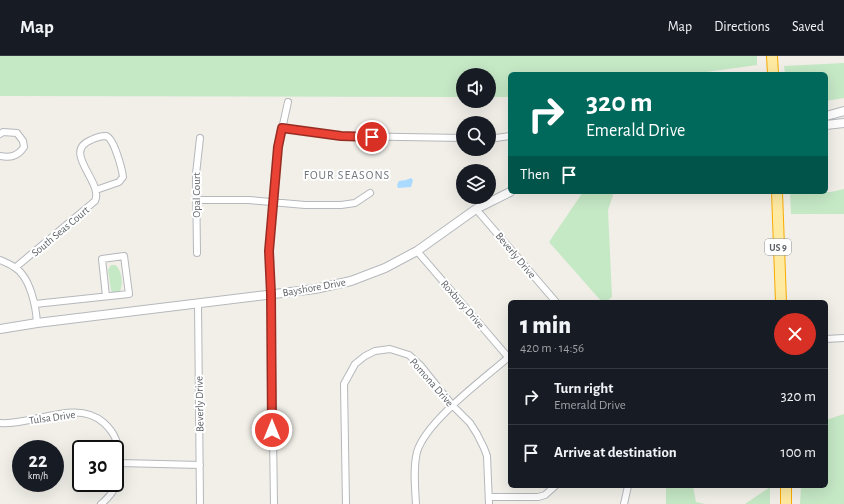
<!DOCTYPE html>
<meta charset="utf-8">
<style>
:root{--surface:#171b24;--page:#20242c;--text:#f1f3f6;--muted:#9ea1a6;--line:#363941}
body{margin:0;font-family:"Alegreya Sans",sans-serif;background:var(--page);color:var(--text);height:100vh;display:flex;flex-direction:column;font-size:15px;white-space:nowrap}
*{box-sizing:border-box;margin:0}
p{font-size:13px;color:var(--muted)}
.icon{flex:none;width:22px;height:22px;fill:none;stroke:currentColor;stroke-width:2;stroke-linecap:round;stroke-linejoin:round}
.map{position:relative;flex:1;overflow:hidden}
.drawer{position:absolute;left:508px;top:244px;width:320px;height:188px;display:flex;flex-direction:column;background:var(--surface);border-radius:6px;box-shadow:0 4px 16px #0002}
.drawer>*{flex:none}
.hud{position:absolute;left:508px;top:16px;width:320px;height:122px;border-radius:6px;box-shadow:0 4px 16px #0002;background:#00695c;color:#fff;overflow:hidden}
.buttons{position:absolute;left:456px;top:12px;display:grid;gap:8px}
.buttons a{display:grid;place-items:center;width:40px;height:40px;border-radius:50%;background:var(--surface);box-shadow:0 4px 16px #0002;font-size:20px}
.speed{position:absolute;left:12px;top:384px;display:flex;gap:8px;font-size:20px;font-weight:700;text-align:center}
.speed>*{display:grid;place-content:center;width:52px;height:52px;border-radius:50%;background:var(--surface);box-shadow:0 4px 16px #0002;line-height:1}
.speed small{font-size:10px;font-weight:400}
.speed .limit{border:2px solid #111;border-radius:6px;background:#fff;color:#111}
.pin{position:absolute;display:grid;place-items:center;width:34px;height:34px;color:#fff;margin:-17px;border:2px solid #fff;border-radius:50%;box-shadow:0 1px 4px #0007}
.me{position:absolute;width:44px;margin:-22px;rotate:0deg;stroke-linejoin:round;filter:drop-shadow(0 0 3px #0008)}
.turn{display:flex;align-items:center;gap:14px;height:84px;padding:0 12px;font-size:18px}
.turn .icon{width:52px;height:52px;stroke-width:2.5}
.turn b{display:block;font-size:28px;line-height:34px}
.then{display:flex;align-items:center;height:38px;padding:0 12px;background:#0003;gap:8px;font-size:15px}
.round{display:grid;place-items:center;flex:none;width:42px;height:42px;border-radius:21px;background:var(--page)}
.summary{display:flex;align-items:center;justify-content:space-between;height:68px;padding:0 12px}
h1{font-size:24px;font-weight:800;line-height:30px}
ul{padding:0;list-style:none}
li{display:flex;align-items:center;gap:12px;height:56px;padding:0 12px;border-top:1px solid var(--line)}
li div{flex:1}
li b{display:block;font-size:15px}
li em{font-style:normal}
header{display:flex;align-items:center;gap:24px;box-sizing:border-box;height:56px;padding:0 20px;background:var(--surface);border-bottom:1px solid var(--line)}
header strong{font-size:19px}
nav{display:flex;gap:22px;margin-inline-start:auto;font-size:14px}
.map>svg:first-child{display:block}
.green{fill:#c5e8c5}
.water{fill:#aadaff}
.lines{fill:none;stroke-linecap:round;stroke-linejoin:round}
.minor-casing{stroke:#b5b8bc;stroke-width:8}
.tertiary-casing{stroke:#b5b8bc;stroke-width:10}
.trunk-casing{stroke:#f9ab00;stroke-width:12}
.minor{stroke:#fff;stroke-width:6}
.tertiary{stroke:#fff;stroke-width:8}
.trunk{stroke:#feeaa1;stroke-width:10}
.route-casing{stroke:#982c22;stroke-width:10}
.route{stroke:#ea4335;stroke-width:7}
.labels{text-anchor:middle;stroke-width:4;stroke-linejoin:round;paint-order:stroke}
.shield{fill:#fff;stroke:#8f9295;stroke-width:1}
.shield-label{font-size:10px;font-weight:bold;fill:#5f6368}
.street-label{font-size:11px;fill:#5f6368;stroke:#fff}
.neighbourhood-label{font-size:12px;letter-spacing:1px;fill:#70757a;stroke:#fff}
</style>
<header>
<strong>Map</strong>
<nav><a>Map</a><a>Directions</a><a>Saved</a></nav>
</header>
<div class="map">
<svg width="844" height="448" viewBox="0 0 844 448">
<rect width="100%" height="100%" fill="#f1efe8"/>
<path class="green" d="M0 0H757V9L692 18H510V41H489V19H463V41L0 40Z
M844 7V42L826 45V18H785L784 10Z
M844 133V158H791L790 136H831Z
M583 136H614L608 154 612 241 606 246H602L549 186Z
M111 209H115C122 213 124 231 119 236L113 237 111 234 108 214Z
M844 358V448H800L801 430H826V364Z
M666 430H693L696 446 705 448H666Z
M770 431V448H745Z"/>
<path class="water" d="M411 122 413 124 411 131 398 132 397 129 399 125 406 124Z"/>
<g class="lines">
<g class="minor-casing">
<path id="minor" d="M282 72 341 80 463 82
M0 78 3 76 17 77 23 85 24 91C18 100 11 102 0 100
M489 83 510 80
M196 144H249L305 149H341L355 147 370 137
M476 153 556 246
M417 195 508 301
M197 197 196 118 200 82
M0 204C5 206 10 208 14 211 30 220 36 250 37 267
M16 211 95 145C104 126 61 96 91 84 95 82 101 80 106 80 114 82 122 113 123 121L119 126 96 134
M198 247 200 448
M35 248 129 238 124 200 102 203 106 240
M826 283 844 282
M0 367C32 370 77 342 104 367 116 378 118 387 119 402 122 421 116 436 101 448
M120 407 200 409
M490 441H538L545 439 555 430
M274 448 271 238 269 195 278 91 288 46
M346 448 344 328 355 308 365 300 375 295 390 293 409 299 421 310 453 350 470 367 477 378 484 392 487 400 489 448
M416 448C415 431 413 412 417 396 426 365 485 322 510 300
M624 448 628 430"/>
</g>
<g class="tertiary-casing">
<path id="tertiary" d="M826 60 844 55
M826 69 844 67
M0 273 37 267 315 233 351 225 385 212 417 195 476 153 510 136"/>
</g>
<g class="trunk-casing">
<path id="trunk" d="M772 0 773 18
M777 136 781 246
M786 430V448"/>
</g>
<use href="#minor" class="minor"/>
<use href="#tertiary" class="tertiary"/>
<use href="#trunk" class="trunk"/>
</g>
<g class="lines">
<g class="route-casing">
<path id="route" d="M272 374 271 238 269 195 278 91 282 72 341 80 372 81"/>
</g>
<use href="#route" class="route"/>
</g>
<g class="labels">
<rect class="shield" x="765" y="183" width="26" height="16" rx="3"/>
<g class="shield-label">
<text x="778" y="195">US 9</text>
</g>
<g class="street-label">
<text transform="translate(196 139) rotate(-90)" y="4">Opal Court</text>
<text transform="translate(60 175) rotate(-40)" y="4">South Seas Court</text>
<text transform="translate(516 199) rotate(50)" y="4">Beverly Drive</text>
<text transform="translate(314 231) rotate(-10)" y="4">Bayshore Drive</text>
<text transform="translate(463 248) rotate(49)" y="4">Roxbury Drive</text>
<text transform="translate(432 326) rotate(49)" y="4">Pomona Drive</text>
<text transform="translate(199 348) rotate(-91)" y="4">Beverly Drive</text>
<text transform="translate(52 361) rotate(-8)" y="4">Tulsa Drive</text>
</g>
<g class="neighbourhood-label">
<text x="347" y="123">FOUR SEASONS</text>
</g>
</g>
</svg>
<div class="buttons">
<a><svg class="icon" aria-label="sound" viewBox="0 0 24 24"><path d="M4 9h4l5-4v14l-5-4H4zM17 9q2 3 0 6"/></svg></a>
<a><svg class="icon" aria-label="search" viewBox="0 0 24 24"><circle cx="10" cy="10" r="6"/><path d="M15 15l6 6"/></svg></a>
<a><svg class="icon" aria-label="layers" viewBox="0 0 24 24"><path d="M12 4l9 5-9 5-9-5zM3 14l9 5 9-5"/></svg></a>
</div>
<div class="speed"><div>22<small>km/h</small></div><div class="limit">30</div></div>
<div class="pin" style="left:372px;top:81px;background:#d93025"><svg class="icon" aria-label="arrive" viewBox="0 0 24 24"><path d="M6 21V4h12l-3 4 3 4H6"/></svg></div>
<svg class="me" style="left:272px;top:374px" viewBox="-20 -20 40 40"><circle r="17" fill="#ea4335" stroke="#fff" stroke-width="3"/><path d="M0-11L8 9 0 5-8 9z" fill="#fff"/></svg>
<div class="hud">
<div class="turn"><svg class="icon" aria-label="right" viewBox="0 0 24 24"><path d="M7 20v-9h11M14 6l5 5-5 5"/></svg><div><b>320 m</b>Emerald Drive</div></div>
<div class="then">Then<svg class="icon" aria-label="arrive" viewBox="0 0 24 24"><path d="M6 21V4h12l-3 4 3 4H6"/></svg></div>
</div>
<section class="drawer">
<div class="summary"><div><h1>1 min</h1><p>420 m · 14:56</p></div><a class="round" style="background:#d93025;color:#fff"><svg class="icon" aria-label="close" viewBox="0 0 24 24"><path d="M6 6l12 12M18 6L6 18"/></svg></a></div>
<ul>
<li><svg class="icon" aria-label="right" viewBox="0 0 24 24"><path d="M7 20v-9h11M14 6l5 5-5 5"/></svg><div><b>Turn right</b><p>Emerald Drive</p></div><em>320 m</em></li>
<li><svg class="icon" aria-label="arrive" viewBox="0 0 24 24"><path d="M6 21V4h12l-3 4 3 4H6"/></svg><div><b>Arrive at destination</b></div><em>100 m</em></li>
</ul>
</section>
</div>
